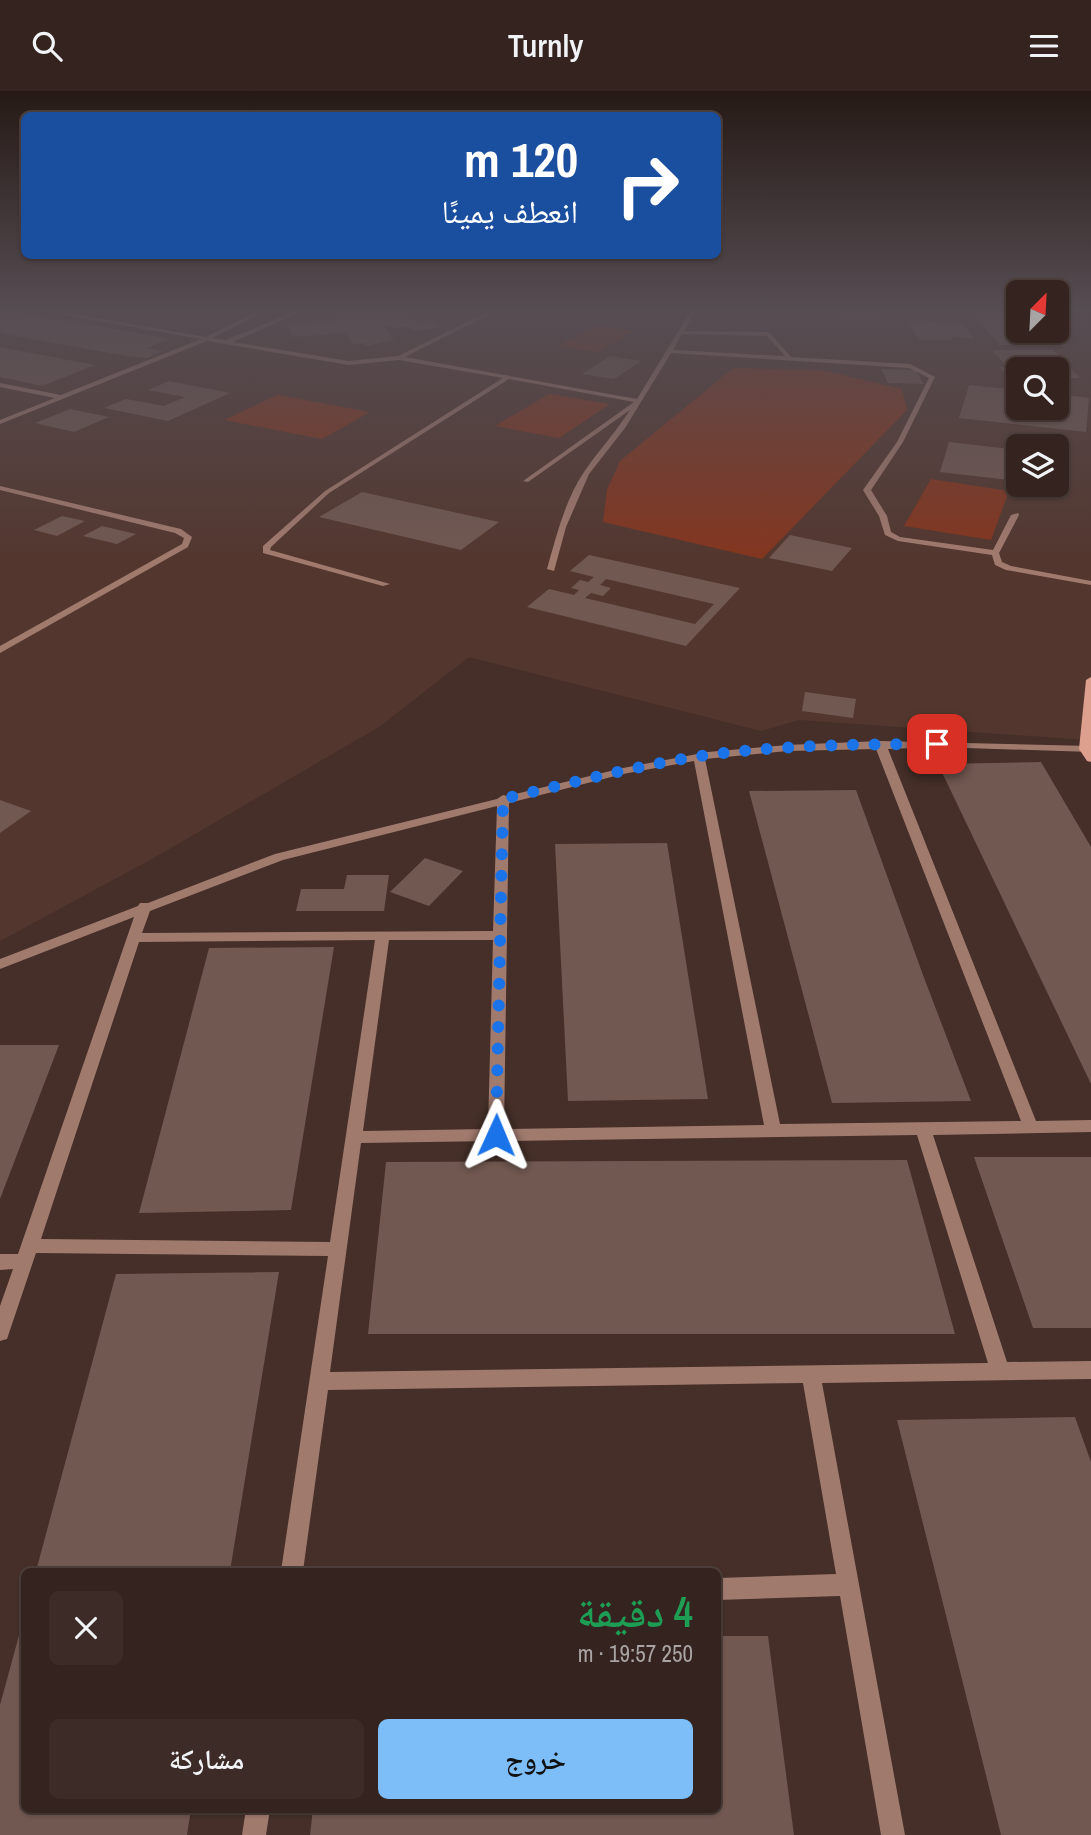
<!DOCTYPE html>
<html lang="ar">
<meta charset="utf-8">
<style>
:root{--surface:#34231e;--page:#3c2b27;--text:#f1f3f6;--muted:#a9a4a4;--line:#4e403c;--accent:#7dbef9}
body{margin:0;font-family:"Archivo Narrow","Noto Naskh Arabic",sans-serif;background:var(--page);color:var(--text);direction:rtl;height:100vh;display:flex;flex-direction:column;font-size:26px;white-space:nowrap}
*{box-sizing:border-box;margin:0}
p{font-size:23px;color:var(--muted)}
.icon{flex:none;width:38px;height:38px;fill:none;stroke:currentColor;stroke-width:2;stroke-linecap:round;stroke-linejoin:round}
.map{position:relative;flex:1;overflow:hidden;direction:ltr}
.panel{position:absolute;left:21px;top:1477px;width:700px;height:245px;display:flex;flex-direction:column;background:var(--surface);border-radius:10px;box-shadow:0 2px 5px #0004,0 0 0 2px var(--line);direction:rtl}
.panel>*{flex:none}
.top-card{position:absolute;left:21px;top:21px;width:700px;height:147px;border-radius:10px;box-shadow:0 2px 5px #0004,0 0 0 2px var(--line);direction:rtl;background:#1a4fa0;color:#fff;overflow:hidden}
.needle{width:46px;rotate:24deg}
.buttons{position:absolute;left:1006px;top:189px;display:grid;gap:14px}
.buttons a{display:grid;place-items:center;width:63px;height:63px;border-radius:10px;background:var(--surface);box-shadow:0 2px 5px #0004,0 0 0 2px var(--line);font-size:35px}
.pin{position:absolute;display:grid;place-items:center;width:60px;height:60px;color:#fff;margin:-30px;border-radius:14px;box-shadow:0 4px 10px #0006}
.me{position:absolute;width:77px;margin:-38px;rotate:1deg;stroke-linejoin:round;filter:drop-shadow(0 0 5px #0008)}
.turn{display:flex;align-items:center;gap:24px;height:147px;padding:0 28px;font-size:32px}
.turn .icon{width:91px;height:91px;stroke-width:2.5}
.turn b{display:block;font-size:49px;line-height:60px}
.round{display:grid;place-items:center;flex:none;width:74px;height:74px;border-radius:10px;background:var(--page)}
.overview{display:flex;align-items:center;justify-content:space-between;height:119px;padding:0 28px}
h1{font-size:42px;font-weight:600;line-height:52px;color:#1e9e55}
.cta{display:flex;gap:14px;margin-top:auto;padding:14px 28px}
.cta a{flex:1;height:80px;border-radius:10px;background:var(--accent);color:#111;font-size:28px;font-weight:600;line-height:80px;text-align:center}
.cta a+a{background:var(--page);color:var(--text)}
header{display:flex;justify-content:space-between;align-items:center;height:91px;padding:0 28px;background:var(--surface);font-size:32px;font-weight:600}
.map>svg:first-child{display:block}
.built{fill:#53372f;fill-rule:evenodd}
.green{fill:#83361f}
.building{fill:#715851;fill-rule:evenodd}
.lines{fill:none;stroke-linecap:round;stroke-linejoin:round}
.lane{fill:#a17a6e;fill-rule:evenodd}
.street{fill:#a17a6e;fill-rule:evenodd}
.secondary{fill:#dda08e;fill-rule:evenodd}
.route{stroke:#1a73e8;stroke-width:12;stroke-dasharray:0 21.6}
</style>
<header><svg class="icon" aria-label="menu" viewBox="0 0 24 24"><path d="M4 6h16M4 12h16M4 18h16"/></svg>Turnly<svg class="icon" aria-label="search" viewBox="0 0 24 24"><circle cx="10" cy="10" r="6"/><path d="M15 15l6 6"/></svg></header>
<div class="map">
<svg width="1091" height="1744" viewBox="0 0 1091 1744">
<rect width="100%" height="100%" fill="#452f28"/>
<path class="built" d="M0 221H1018V240H1057V221H1086L1091 230V602L1088 649 799 629 761 640 469 566 379 636 152 768 0 850ZM1018 278H1057V317H1018ZM1018 355H1057V394H1018Z"/>
<path class="green" d="M597 234 634 240 598 261 558 255Z
M733 277 823 279 902 298 907 319 762 468 603 431 607 399 620 370Z
M549 303 610 313 559 347 495 335Z
M277 304H278L370 321 322 348 224 329Z
M931 388 1009 400 991 449 904 435Z"/>
<path class="building" d="M0 221H21L171 248 146 257 163 260 147 267 126 265 0 242Z
M336 221H420L399 225 413 226 417 232 433 230 439 237 413 240 409 236 392 237 390 234H384L394 249 366 255 364 252 352 253 346 242 293 246 288 233 336 229 333 223Z
M835 221H875L880 229H840Z
M971 221H1006L1018 230V240H1053L1068 255 1000 254Z
M906 230 940 231 943 234 962 232 975 248 950 245 953 249H919Z
M0 256 95 274 42 295 0 286Z
M992 259H1053L1080 287H1057V278H1018V287H1009L1000 276H1007Z
M610 265 641 270 614 288 582 283Z
M881 278 916 279 924 293 888 292Z
M169 290 230 302 168 330 104 317 126 308 164 315 185 306 148 299Z
M969 294 1018 299V317H1057V303L1089 307 1086 341 959 327Z
M70 318 109 326 74 341 35 332Z
M949 351 1018 359V390L940 381Z
M362 401 499 431 461 459 319 426Z
M62 425 85 430 57 445 34 439Z
M102 435 136 443 117 453 83 445Z
M790 444 852 457 832 480 769 467Z
M589 464 740 497 686 555 527 516 549 498 574 504 579 499 571 497 580 489 588 491 594 486 570 480ZM606 488 714 513 695 533 585 507 591 502 603 505 611 497 600 494Z
M805 601 856 608 853 627 802 620Z
M1041 671 1091 756V993L938 673Z
M856 699 923 884 971 1010 832 1012 749 700Z
M0 709 31 720 0 742Z
M667 752 708 1008 568 1010 555 753Z
M425 767 463 780 429 815 390 801Z
M347 784H389L384 820H296L301 798H344Z
M334 856 291 1119 139 1122 209 857Z
M0 954H59L0 1108Z
M974 1066H1091V1237H1033Z
M907 1069 955 1243H368L386 1071Z
M279 1181 230 1480H36L116 1183Z
M1075 1326 1091 1371V1744H1001L897 1329Z
M24 1526V1718H191L187 1744H0V1614Z
M718 1545H768L794 1744H310L313 1718H718Z"/>
<g class="lines">
<path class="lane" d="M47 221H61L206 246 257 221H264L212 247 226 249 293 221H301L233 251 349 270 398 265 487 221H494L405 266 637 308 690 221H695L684 240 769 241 791 266 910 273 935 286 903 351 871 399 887 425 891 441 900 446 993 459 1011 424 1018 422 1019 424 999 462 1002 471 1011 475 1091 490V494L1006 479 995 474 992 464 898 450 885 444 879 425 863 399 897 351 929 287 909 277 671 262 625 337 589 383 566 436 554 480 547 478C556 446 565 409 584 381 598 360 616 341 630 319L528 391 523 390 634 311 509 288 329 402 271 456 270 459 390 493 383 495 263 462V455L325 400 503 287 399 269 349 274 207 250 0 333V329L55 307 0 296V292L61 304 201 248ZM682 243 767 245 785 265 673 259Z
M0 395 181 438 192 446 188 456 0 562V555L182 453 184 447 175 442 0 399Z"/>
<path class="street" d="M880 650 1091 655V661L937 656 888 658 1036 1030 1091 1029V1041L933 1044 1007 1271 1091 1270V1288L822 1292 905 1744H881L840 1505 718 1509V1487L836 1483 803 1292 328 1299 303 1480H281L328 1165 36 1162 9 1242 7 1248 0 1250V1215L13 1178 0 1179V1163H18L134 826 0 878V868L138 815 140 812H148L275 763 497 708 503 704 507 705 623 677 708 661 787 654ZM876 658 1021 1030 780 1033 705 668 787 660ZM694 670 764 1034 504 1038 509 712 623 683ZM497 715 493 840 142 842 150 820 283 769ZM375 849 330 1151 41 1148 139 851ZM389 849H493L488 1038 363 1040ZM917 1044 988 1272 330 1281 361 1052Z
M246 1718H270L266 1744H242Z"/>
<path class="secondary" d="M1091 586V671L1087 670 1079 658 1086 589Z"/>
</g>
<linearGradient id="sky" x2="0" y2="1"><stop stop-color="#261a16"/><stop offset="0.47" stop-color="#564d53"/><stop offset="1" stop-color="#564d53" stop-opacity="0"/></linearGradient>
<rect width="1091" height="466" fill="url(#sky)"/>
<g class="lines">
<path class="route" d="M496 1044 503 708C571 692 639 674 708 664 783 654 861 653 937 653"/>
</g>
</svg>
<div class="buttons">
<a><svg class="needle" viewBox="-14 -14 28 28"><path d="M0-13l5 13h-10z" fill="#e53935"/><path d="M0 13l5-13h-10z" fill="#a9a4a4"/></svg></a>
<a><svg class="icon" aria-label="search" viewBox="0 0 24 24"><circle cx="10" cy="10" r="6"/><path d="M15 15l6 6"/></svg></a>
<a><svg class="icon" aria-label="layers" viewBox="0 0 24 24"><path d="M12 4l9 5-9 5-9-5zM3 14l9 5 9-5"/></svg></a>
</div>
<div class="pin" style="left:937px;top:653px;background:#d93025"><svg class="icon" aria-label="arrive" viewBox="0 0 24 24"><path d="M6 21V4h12l-3 4 3 4H6"/></svg></div>
<svg class="me" style="left:496px;top:1044px" viewBox="-20 -20 40 40"><path d="M0-17L14 15 0 8-14 15z" fill="#1a73e8" stroke="#fff" stroke-width="4"/></svg>
<div class="top-card">
<div class="turn"><svg class="icon" aria-label="right" viewBox="0 0 24 24"><path d="M7 20v-9h11M14 6l5 5-5 5"/></svg><div><b>120 m</b>انعطف يمينًا</div></div>
</div>
<section class="panel">
<div class="overview"><div><h1>4 دقيقة</h1><p>250 m · 19:57</p></div><a class="round"><svg class="icon" aria-label="close" viewBox="0 0 24 24"><path d="M6 6l12 12M18 6L6 18"/></svg></a></div>
<div class="cta"><a>خروج</a><a>مشاركة</a></div>
</section>
</div>
